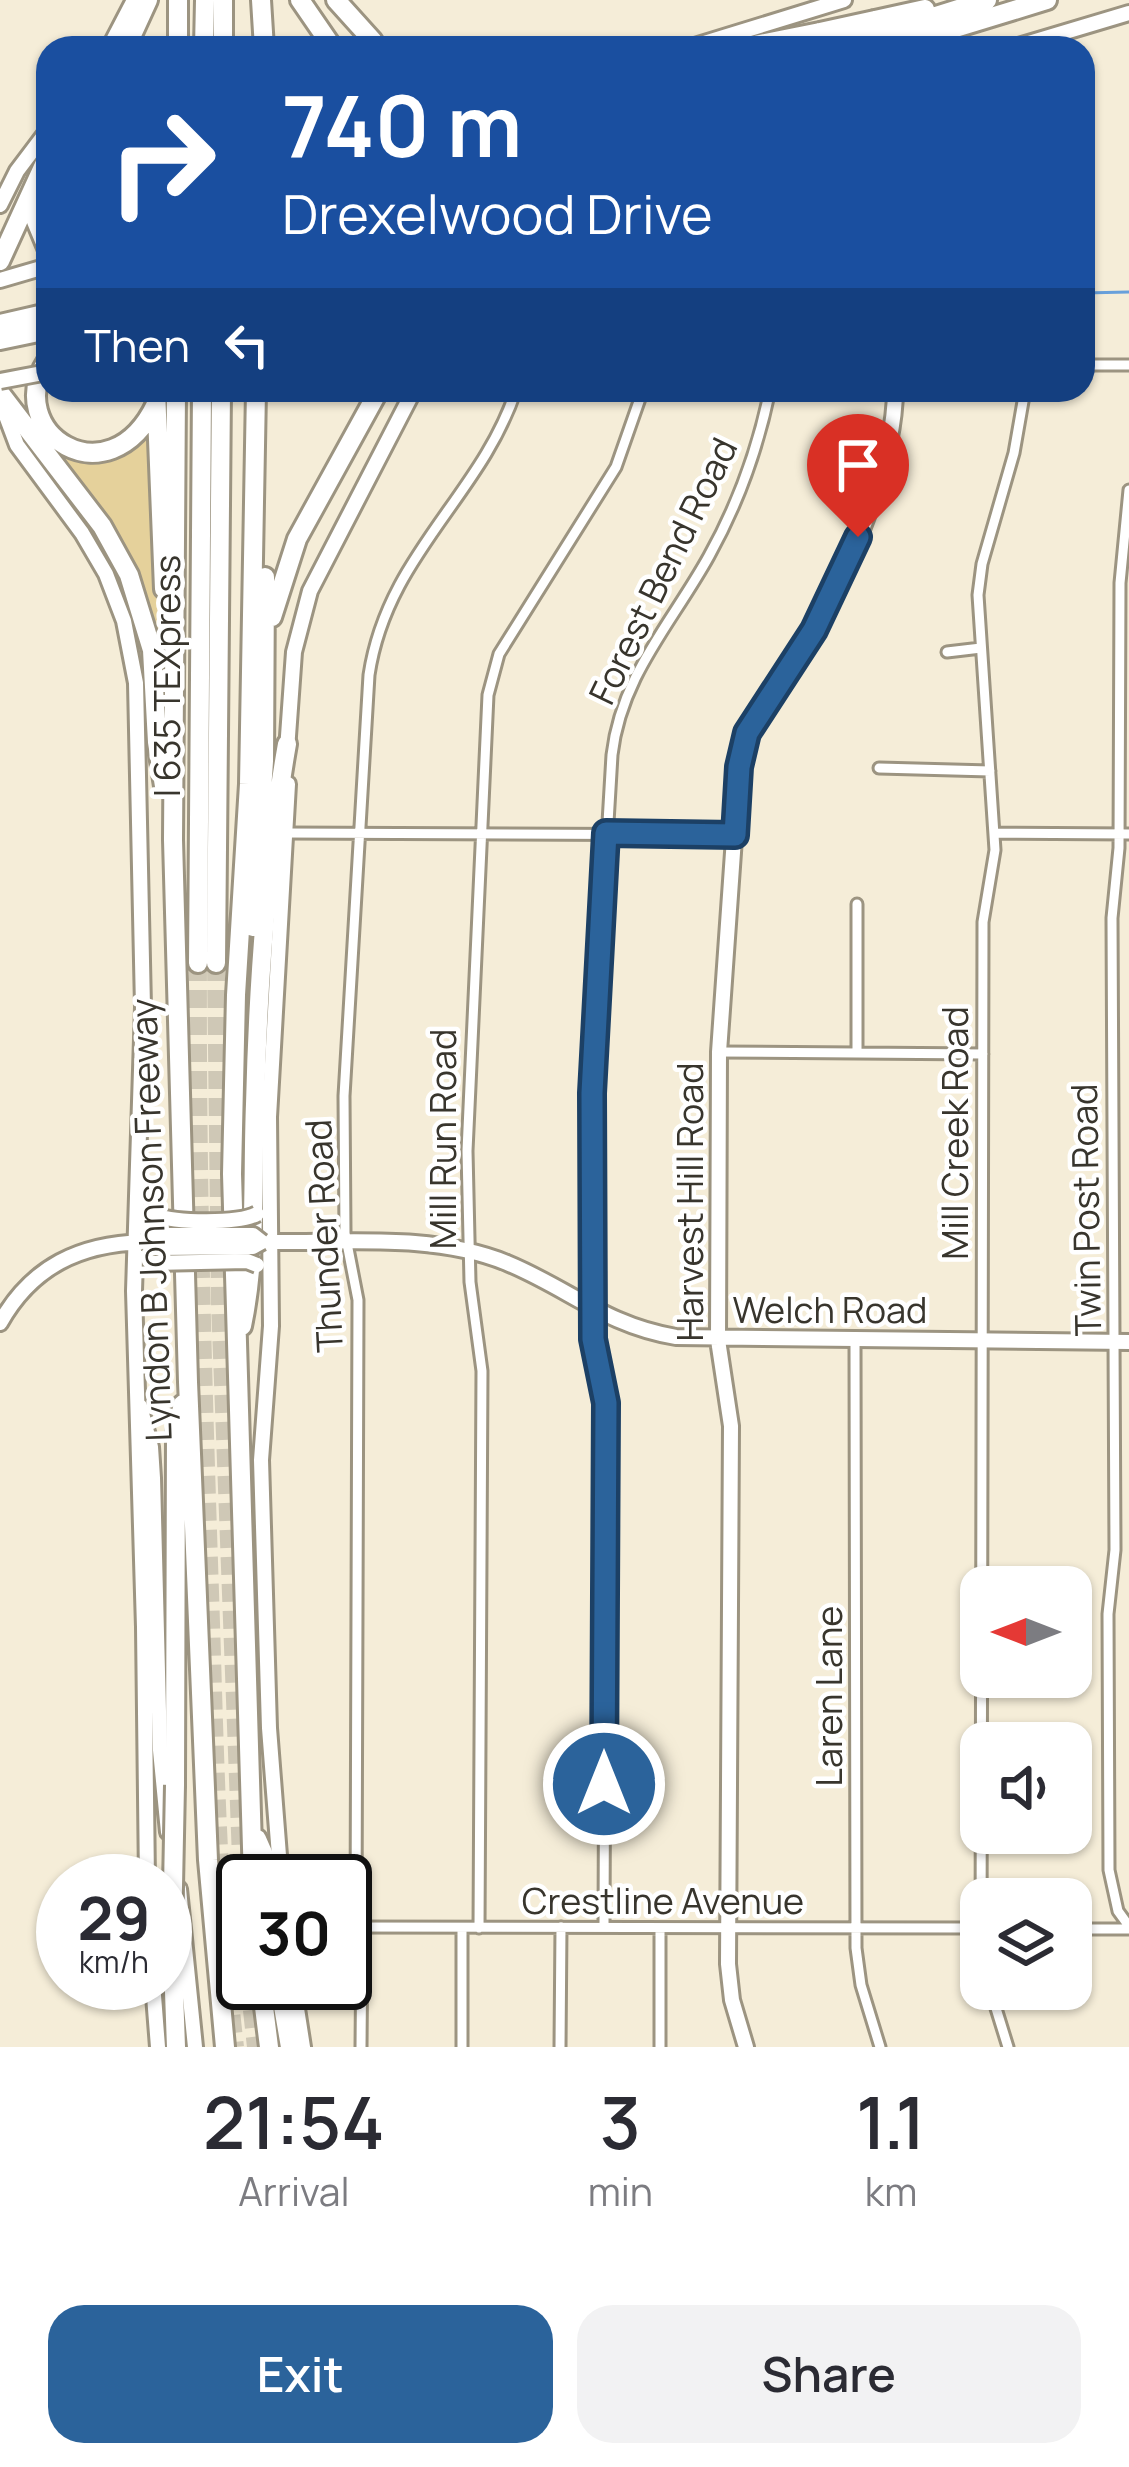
<!DOCTYPE html>
<style>
:root{--surface:#fff;--page:#f2f2f3;--text:#2b2b33;--muted:#7c7c81;--accent:#2b639b}
body{margin:0;font-family:Manrope,sans-serif;background:var(--page);color:var(--text);height:100vh;display:flex;flex-direction:column;font-size:45px;white-space:nowrap}
*{box-sizing:border-box;margin:0}
p{font-size:39px;color:var(--muted)}
.icon{flex:none;width:66px;height:66px;fill:none;stroke:currentColor;stroke-width:2;stroke-linecap:round;stroke-linejoin:round}
.map{position:relative;height:2047px;overflow:hidden}
.side{display:flex;flex-direction:column;background:var(--surface);flex:1}
.side>*{flex:none}
.hud{position:absolute;left:36px;top:36px;width:1059px;height:366px;border-radius:36px;box-shadow:0 3px 9px #0004;background:#1a4fa0;color:#fff;overflow:hidden}
.needle{width:78px;rotate:270deg}
.buttons{position:absolute;left:960px;top:1566px;display:grid;gap:24px}
.buttons a{display:grid;place-items:center;width:132px;height:132px;border-radius:24px;background:var(--surface);box-shadow:0 3px 9px #0004;font-size:60px}
.speed{position:absolute;left:36px;top:1854px;display:flex;gap:24px;font-size:60px;font-weight:700;text-align:center}
.speed>*{display:grid;place-content:center;width:156px;height:156px;border-radius:50%;background:var(--surface);box-shadow:0 3px 9px #0004;line-height:1}
.speed small{font-size:30px;font-weight:400}
.speed .limit{border:6px solid #111;border-radius:18px;background:#fff;color:#111}
.pin{position:absolute;display:grid;place-items:center;width:102px;height:102px;color:#fff;margin:-123px -51px;border-radius:50% 50% 50% 0;rotate:-45deg;box-shadow:0 0 12px #0007}
.pin .icon{rotate:45deg}
.me{position:absolute;width:132px;margin:-66px;rotate:0deg;stroke-linejoin:round;filter:drop-shadow(0 0 9px #0008)}
.turn{display:flex;align-items:center;gap:42px;height:252px;padding:0 48px;font-size:54px}
.turn .icon{width:156px;height:156px;stroke-width:2.5}
.turn b{display:block;font-size:84px;line-height:102px}
.then{display:flex;align-items:center;height:114px;padding:0 48px;background:#0003;gap:24px;font-size:45px}
.eta{display:flex;justify-content:space-evenly;align-items:center;height:204px;text-align:center}
.eta b{font-size:72px;font-weight:600;line-height:84px}
.cta{display:flex;gap:24px;margin-top:auto;padding:24px 48px}
.cta a{flex:1;height:138px;border-radius:36px;background:var(--accent);color:#fff;font-size:48px;font-weight:600;line-height:138px;text-align:center}
.cta a+a{background:var(--page);color:var(--text)}
.map>svg:first-child{display:block}
.green{fill:#e5d19b}
.lines{fill:none;stroke-linecap:round;stroke-linejoin:round}
.stream{stroke:#68a0db;stroke-width:3}
.highway-tunnel{stroke:#cfc8b6;stroke-width:18;stroke-dasharray:18 9;stroke-linecap:butt}
.street-casing{stroke:#9c9481;stroke-width:15}
.secondary-casing{stroke:#9c9481;stroke-width:20}
.highway-casing{stroke:#9c9481;stroke-width:24}
.street{stroke:#fff;stroke-width:9}
.secondary{stroke:#fff;stroke-width:14}
.highway{stroke:#fff;stroke-width:18}
.secondary-bridge-casing{stroke:#9c9481;stroke-width:20;stroke-linecap:butt}
.highway-bridge-casing{stroke:#9c9481;stroke-width:24;stroke-linecap:butt}
.secondary-bridge{stroke:#fff;stroke-width:14}
.highway-bridge{stroke:#fff;stroke-width:18}
.route-casing{stroke:#1c4065;stroke-width:30}
.route{stroke:#2b639b;stroke-width:21}
.labels{text-anchor:middle;stroke-width:9;stroke-linejoin:round;paint-order:stroke}
.street-label{font-size:36px;fill:#38352d;stroke:#fff}
</style>
<div class="map">
<svg width="1129" height="2047" viewBox="0 0 1129 2047">
<rect width="100%" height="100%" fill="#f5edd8"/>
<path class="green" d="M154 425 158 650 60 459 66 452C106 466 127 459 154 425Z"/>
<g class="lines">
<path class="stream" d="M1083 293 1129 292"/>
<path class="highway-tunnel" d="M198 963C197 1173 203 1382 210 1592 215 1744 217 1896 235 2047
M216 963 220 1303 243 1911
M249 1983 256 2047"/>
<g class="street-casing">
<path id="street" d="M1083 365H1129
M1129 490 1120 583 1119 848 1112 918 1115 1550 1108 1614 1109 1870 1118 1911 1129 1926
M947 652 981 648
M879 768 990 771
M286 833 735 835
M995 833 1129 834
M719 1052 983 1054
M857 1053V904
M855 1341 856 1948 861 1985 880 2047
M345 1927 981 1928
M604 1927 606 1403 593 1338 592 1093 612 755C621 676 672 623 709 556 738 504 758 448 770 390
M462 1928V2047
M479 1928 482 1371 470 1282 467 1151 488 695 499 654 616 467 643 390
M1071 1929H1129
M981 1956 983 922 995 850 978 595 982 564 1014 453 1025 390
M990 1989 1008 2047
M361 2047 362 1939 356 1917 358 1300 345 1233 344 1096 369 675C387 555 481 496 516 390
M560 2047 561 1927
M660 2047V1928"/>
</g>
<g class="secondary-casing">
<path id="secondary" d="M109 48 134 0
M688 48 844 0
M1012 48 1129 13
M0 205 17 171 48 130
M0 280 48 266
M0 400 17 445 82 533 106 574 124 621 136 683 143 1007 134 1291 144 1627 147 1881
M287 750 294 652 310 591 414 390
M267 1242C344 1243 434 1233 507 1263 570 1289 605 1325 676 1337L1129 1342
M0 1323C32 1266 80 1244 143 1242
M140 1406 151 1447 153 1478 160 1750 168 1832
M281 1881 269 1728 261 1460 271 1326 269 1117 288 784
M179 1889 195 2047
M153 1983 158 2047
M293 1983 303 2047
M746 2047 732 2000 728 1964 731 1426 718 1340 719 1052 739 767C747 718 783 677 810 636 848 575 895 462 895 390"/>
</g>
<g class="highway-casing">
<path id="highway" d="M261 0 264 48
M300 0 333 48
M336 0 373 41
M875 20 925 9
M875 35 987 0
M126 48 148 0
M178 48V0
M204 48 205 0
M223 48V0
M740 48 820 32
M890 48 1047 0
M43 187 36 221 48 250
M0 261 48 156
M0 324 48 313
M0 340 48 330
M48 359C0 432 109 503 156 404
M156 390 164 589
M176 390 173 840 188 1382 208 1860 225 2047
M321 390H344
M0 393 102 526 129 575 152 650 157 742 164 786
M272 617 297 539 379 390
M253 927 264 761 265 577
M198 963 202 390
M216 963 221 390
M242 1326C257 1254 252 1178 255 1104 258 984 266 863 287 744
M175 1785 176 1432 183 1404
M257 1839 264 1855 267 1881
M253 1881 232 1174 236 995 249 784 256 390
M172 1937 176 2047
M261 1983 269 2047
M279 1983 290 2047"/>
</g>
<use href="#street" class="street"/>
<use href="#secondary" class="secondary"/>
<use href="#highway" class="highway"/>
<g class="secondary-bridge-casing">
<path id="secondary-bridge" d="M0 381 48 372
M155 1215C175 1223 238 1224 257 1214
M146 1242 156 1235H253L262 1242
M146 1242 156 1248 253 1247 262 1242
M153 1263 247 1261 257 1265"/>
</g>
<g class="highway-bridge-casing">
<path id="highway-bridge" d="M820 32 875 20
M831 48 875 35
M172 1937 175 1785"/>
</g>
<use href="#secondary-bridge" class="secondary-bridge"/>
<use href="#highway-bridge" class="highway-bridge"/>
</g>
<g class="lines">
<g class="route-casing">
<path id="route" d="M604 1784 606 1403 593 1339 592 1093 606 833 735 835 739 767 747 733 814 630 858 537"/>
</g>
<use href="#route" class="route"/>
</g>
<g class="labels">
<g class="street-label">
<text transform="translate(663 571) rotate(-64)" y="13">Forest Bend Road</text>
<text transform="translate(167 676) rotate(-90)" y="13">I 635 TEXpress</text>
<text transform="translate(955 1133) rotate(-90)" y="13">Mill Creek Road</text>
<text transform="translate(443 1139) rotate(-90)" y="13">Mill Run Road</text>
<text transform="translate(690 1202) rotate(-90)" y="13">Harvest Hill Road</text>
<text transform="translate(1086 1210) rotate(-91)" y="13">Twin Post Road</text>
<text transform="translate(151 1220) rotate(-92)" y="13">Lyndon B Johnson Freeway</text>
<text transform="translate(324 1236) rotate(-93)" y="13">Thunder Road</text>
<text x="830" y="1323">Welch Road</text>
<text transform="translate(829 1696) rotate(-90)" y="13">Laren Lane</text>
<text x="663" y="1914">Crestline Avenue</text>
</g>
</g>
</svg>
<div class="buttons">
<a><svg class="needle" viewBox="-14 -14 28 28"><path d="M0-13l5 13h-10z" fill="#e53935"/><path d="M0 13l5-13h-10z" fill="#7c7c81"/></svg></a>
<a><svg class="icon" aria-label="sound" viewBox="0 0 24 24"><path d="M4 9h4l5-4v14l-5-4H4zM17 9q2 3 0 6"/></svg></a>
<a><svg class="icon" aria-label="layers" viewBox="0 0 24 24"><path d="M12 4l9 5-9 5-9-5zM3 14l9 5 9-5"/></svg></a>
</div>
<div class="speed"><div>29<small>km/h</small></div><div class="limit">30</div></div>
<div class="pin" style="left:858px;top:537px;background:#d93025"><svg class="icon" aria-label="arrive" viewBox="0 0 24 24"><path d="M6 21V4h12l-3 4 3 4H6"/></svg></div>
<svg class="me" style="left:604px;top:1784px" viewBox="-20 -20 40 40"><circle r="17" fill="#2b639b" stroke="#fff" stroke-width="3"/><path d="M0-11L8 9 0 5-8 9z" fill="#fff"/></svg>
<div class="hud">
<div class="turn"><svg class="icon" aria-label="right" viewBox="0 0 24 24"><path d="M7 20v-9h11M14 6l5 5-5 5"/></svg><div><b>740 m</b>Drexelwood Drive</div></div>
<div class="then">Then<svg class="icon" aria-label="left" viewBox="0 0 24 24"><path d="M17 20v-9H6M10 6l-5 5 5 5"/></svg></div>
</div>
</div>
<section class="side">
<div class="eta">
<div><b>21:54</b><p>Arrival</p></div>
<div><b>3</b><p>min</p></div>
<div><b>1.1</b><p>km</p></div>
</div>
<div class="cta"><a>Exit</a><a>Share</a></div>
</section>
